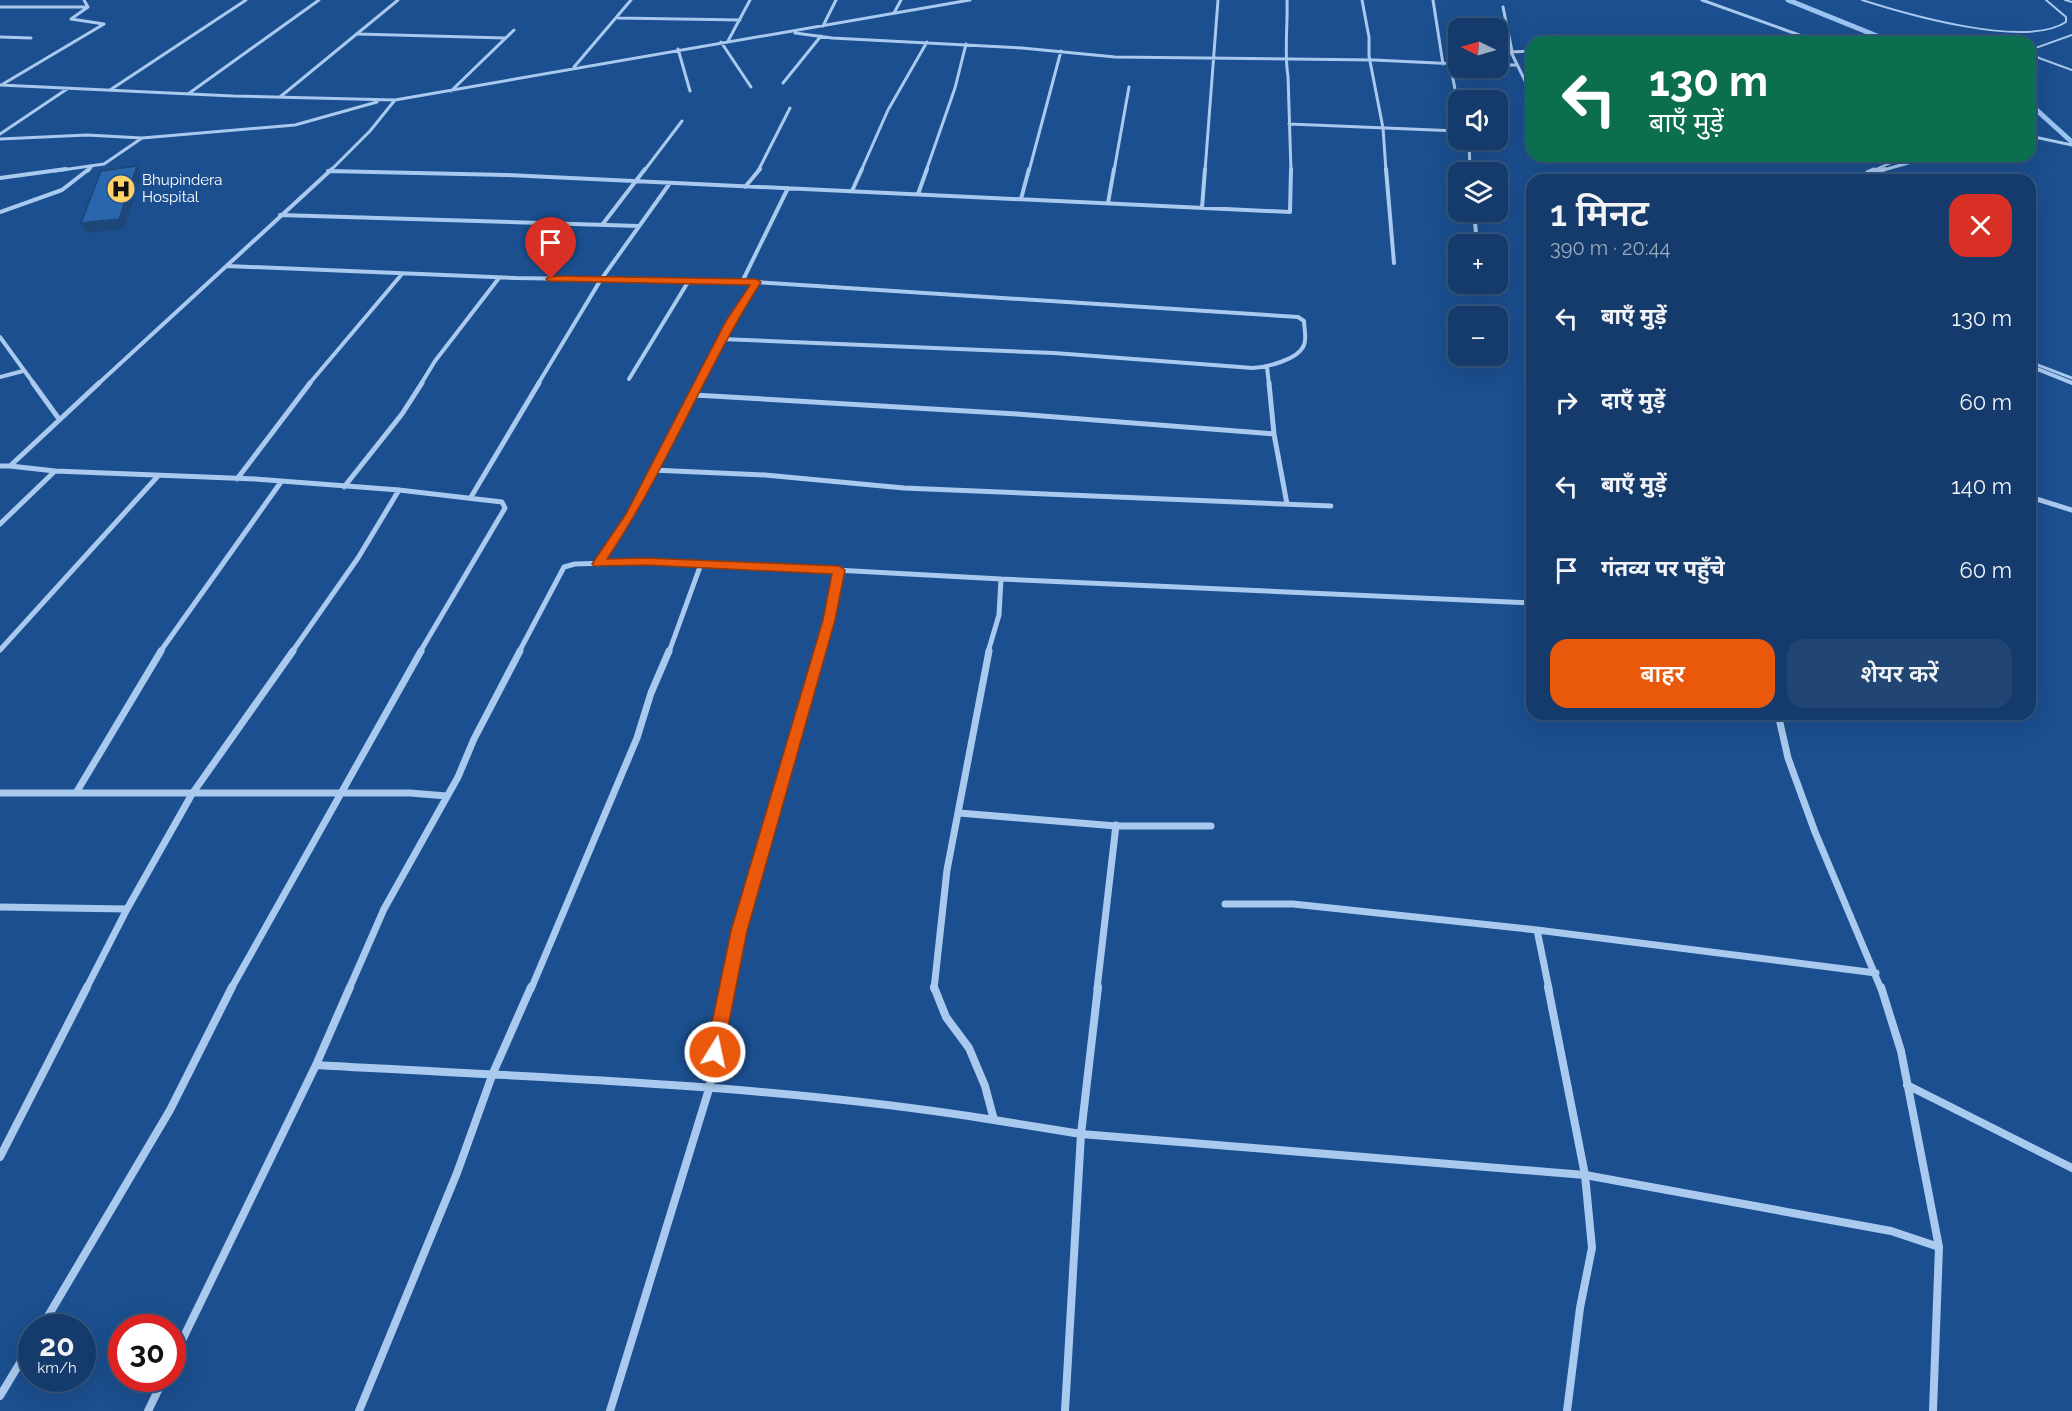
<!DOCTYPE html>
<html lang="hi">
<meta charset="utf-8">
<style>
:root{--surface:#143b6b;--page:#214673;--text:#f1f3f6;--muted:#9dadc1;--line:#33557e;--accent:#ea580c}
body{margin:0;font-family:Raleway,"Noto Sans Devanagari",sans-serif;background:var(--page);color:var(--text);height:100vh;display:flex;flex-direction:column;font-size:22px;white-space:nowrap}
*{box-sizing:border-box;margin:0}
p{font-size:20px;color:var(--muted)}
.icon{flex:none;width:33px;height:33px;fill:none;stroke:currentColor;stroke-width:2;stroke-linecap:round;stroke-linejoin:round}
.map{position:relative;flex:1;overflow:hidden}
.side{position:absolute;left:1526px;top:174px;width:510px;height:546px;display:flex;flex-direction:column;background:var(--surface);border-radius:18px;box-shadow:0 6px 24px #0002,0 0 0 2px var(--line)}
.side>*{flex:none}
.guide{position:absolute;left:1526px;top:36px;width:510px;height:126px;border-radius:18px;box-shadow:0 6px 24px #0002,0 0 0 2px var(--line);background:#0b6e4f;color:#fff;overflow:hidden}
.needle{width:39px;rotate:275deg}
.controls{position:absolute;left:1448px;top:18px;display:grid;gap:12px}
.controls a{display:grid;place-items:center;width:60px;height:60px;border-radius:12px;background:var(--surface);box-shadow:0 6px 24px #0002,0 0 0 2px var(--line);font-size:30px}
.speed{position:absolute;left:18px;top:1314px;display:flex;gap:12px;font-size:30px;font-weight:700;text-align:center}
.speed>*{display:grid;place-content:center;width:78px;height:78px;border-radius:50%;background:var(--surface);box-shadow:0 6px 24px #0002,0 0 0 2px var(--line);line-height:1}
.speed small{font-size:15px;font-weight:400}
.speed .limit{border:9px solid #d22;background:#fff;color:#111}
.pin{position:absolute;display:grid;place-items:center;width:51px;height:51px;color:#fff;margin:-62px -26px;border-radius:50% 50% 50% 0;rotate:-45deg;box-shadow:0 0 6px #0007}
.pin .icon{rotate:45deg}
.me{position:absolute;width:66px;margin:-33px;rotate:10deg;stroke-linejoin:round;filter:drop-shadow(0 0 4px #0008)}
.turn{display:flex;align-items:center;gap:21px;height:126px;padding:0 24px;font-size:27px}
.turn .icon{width:78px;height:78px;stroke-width:2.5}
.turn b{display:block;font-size:42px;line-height:51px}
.round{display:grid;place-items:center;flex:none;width:63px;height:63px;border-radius:18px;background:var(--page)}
.overview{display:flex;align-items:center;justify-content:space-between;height:102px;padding:0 24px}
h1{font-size:36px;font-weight:600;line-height:45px}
.action{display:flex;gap:12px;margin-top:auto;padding:12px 24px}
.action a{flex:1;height:69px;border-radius:18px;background:var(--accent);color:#fff;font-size:24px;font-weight:600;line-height:69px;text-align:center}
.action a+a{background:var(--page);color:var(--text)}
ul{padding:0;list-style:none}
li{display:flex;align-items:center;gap:18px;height:84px;padding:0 24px}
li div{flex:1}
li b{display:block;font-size:22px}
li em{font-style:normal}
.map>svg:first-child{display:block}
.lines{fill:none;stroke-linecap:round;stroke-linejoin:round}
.stream{stroke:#9cc4f0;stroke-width:5}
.service-far1{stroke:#a9c9ee;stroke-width:2}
.service{stroke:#a9c9ee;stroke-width:3}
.minor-far4{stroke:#a9c9ee;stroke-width:3}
.minor-far3{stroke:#a9c9ee;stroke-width:4}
.minor-far2{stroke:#a9c9ee;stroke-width:5}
.minor-far1{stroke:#a9c9ee;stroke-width:7}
.minor{stroke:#a9c9ee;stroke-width:8}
.shaded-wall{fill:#1d4779}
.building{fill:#2a66ad;stroke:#1d4779;stroke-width:1.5}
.route{fill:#ea580c;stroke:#983908;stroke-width:1.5}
.labels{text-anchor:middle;stroke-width:6;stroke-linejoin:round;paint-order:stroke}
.far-poi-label{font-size:15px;fill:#fff;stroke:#1b4f8f;text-anchor:start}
</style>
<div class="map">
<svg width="2072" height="1411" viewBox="0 0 2072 1411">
<rect width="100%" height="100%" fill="#1b4f8f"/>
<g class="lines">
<path class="stream" d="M1788 0 1892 42
M2030 104 2072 142"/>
<path class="service-far1" d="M1862 0C1906 14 2025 49 2066 22V17L2046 0
M2065 0 2072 2
M2072 35 2030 50 2039 58 2072 70
M1525 142H1532
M1871 171 1908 156"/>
<path class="service" d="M1863 180 1867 172 1874 169
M2030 362 2072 378"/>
<path class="minor-far4" d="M1287 0C1288 24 1284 54 1288 76L1291 171
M1362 0 1369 37V56L1383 128 1386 171
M1433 0 1443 64
M1702 0 1819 42
M0 7H87
M1503 7 1512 51
M894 13 901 0
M618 18 740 20
M823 26 836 0
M795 33 832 38 1022 48 1115 57 1374 60 1458 64
M358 34 505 38
M0 37 31 38
M728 41 750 0
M721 42 751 87
M678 49 690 91
M1532 51 1511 52 1532 95
M1450 64 1458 104
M1497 65H1517
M574 67 631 0
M783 83 821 36
M3 84 104 24 71 19 88 7 84 0
M0 85 233 96 395 100 970 0
M110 90 246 0
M451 91 514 30
M188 94 319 0
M280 97 398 0
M1289 124 1458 131
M0 134 67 89
M2030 136 2072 145
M0 139 87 135 142 138 295 125 377 102
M1469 140 1470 171
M55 171 104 164 142 138
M88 171 92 166
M330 171 370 131 395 100
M644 171 682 121
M758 171 790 108
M861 171 888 110 927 42
M926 171 955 88 966 44
M1029 171 1061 51
M1114 171 1129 87
M1205 171 1218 0
M1880 171 1933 156"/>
<path class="minor-far3" d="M1386 169 1394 263
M1470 169V172
M328 171 506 175 1290 212 1291 169
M0 178 66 169
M1846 180 1885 169
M745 187 760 169
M852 191 862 169
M918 194 927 169
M1021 199 1029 169
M1108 203 1114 169
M1202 208 1205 169
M0 212 62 190 89 169
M1474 212 1477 244
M280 215 639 226
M602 225 645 169
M227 266 516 278 756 282 1298 317 1304 321C1304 328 1307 338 1304 345 1298 360 1267 367 1253 368L1054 353 722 339
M742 282 788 188
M0 337 34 384
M2030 366 2072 383
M1267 367 1269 384
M0 377 23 371
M629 379 688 282
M98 384 332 169
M309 384 402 274
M421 384 435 361 499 278
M538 384 600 281 670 183
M699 384 731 321 756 282"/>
<path class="minor-far2" d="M33 383 59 419
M1269 383 1274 434 1287 504
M694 395 1017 414 1274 434
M0 466H10L99 383
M652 470 765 475 904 488 1331 506
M55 471 255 479 399 490 502 502 505 508 420 652
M237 479 310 383
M344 487 402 414 422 383
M471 497 539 383
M2030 497 2072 510
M0 524 55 471 10 466
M598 564 632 515 700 383
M1001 579 1532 603
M0 650 158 476
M160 652 281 482
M292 652 358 558 399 490
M519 652 564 567 575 564 646 562 762 566 1001 579 999 615 988 652
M669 652 701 564
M819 652 839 570"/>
<path class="minor-far1" d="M1778 714 1788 758 1815 832 1881 989
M0 793H410L447 796
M76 793 161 651
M959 813 1116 826H1211
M1225 904H1293L1537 930 1876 973
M0 907 127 909
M1537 930 1549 989
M86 989 127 909 192 794 293 651
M231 989 421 651
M349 989 384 909 458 777 474 739 520 651
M531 989 637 738 651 693 669 651
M728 989 739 931 820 651
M934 989 947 870 989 651
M1097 989 1116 825"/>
<path class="minor" d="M1548 987 1585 1175 1592 1248 1580 1308 1567 1411
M1881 987 1901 1051 1939 1247 1933 1411
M316 1065C542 1078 770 1084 994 1120L985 1086 969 1048 946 1017 934 987
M316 1065 350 987
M1907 1085 2072 1168
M994 1120 1081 1134 1098 987
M0 1157 87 987
M41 1328 170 1110 232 987
M172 1361 316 1065
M0 1396 32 1343
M148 1411 164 1378
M359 1411 457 1173 493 1073 531 987
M610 1411 709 1089 728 987
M1065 1411 1081 1134 1585 1175 1891 1231 1939 1247"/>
</g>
<path class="shaded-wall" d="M137 166 141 176 124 229 86 233 81 223Z"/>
<path class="building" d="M137 166 119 219 81 223 101 171Z"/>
<path class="route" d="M551 276 756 279 761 282C704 371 666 471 607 559L646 558 839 566 845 570 835 620 747 931 723 1052 721 1057 715 1059 709 1057 706 1052 731 931 823 620 832 574 646 565 594 566 592 564 626 514 726 321 750 285 548 281 546 279Z"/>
<defs>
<g id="hospital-disc" transform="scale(1.5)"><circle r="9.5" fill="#ffd166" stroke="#1b4f8f"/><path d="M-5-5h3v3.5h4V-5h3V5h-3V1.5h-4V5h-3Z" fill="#111"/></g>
</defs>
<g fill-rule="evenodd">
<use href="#hospital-disc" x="121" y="189"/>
</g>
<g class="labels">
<g class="far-poi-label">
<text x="142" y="185">Bhupindera<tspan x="142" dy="17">Hospital</tspan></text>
</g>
</g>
</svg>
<div class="controls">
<a><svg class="needle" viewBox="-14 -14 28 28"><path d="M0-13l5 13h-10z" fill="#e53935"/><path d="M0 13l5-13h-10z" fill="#9dadc1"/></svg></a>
<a><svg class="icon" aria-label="sound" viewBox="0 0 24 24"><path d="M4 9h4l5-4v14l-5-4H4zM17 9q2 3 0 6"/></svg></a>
<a><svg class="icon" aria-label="layers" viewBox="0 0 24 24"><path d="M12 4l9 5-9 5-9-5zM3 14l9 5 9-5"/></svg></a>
<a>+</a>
<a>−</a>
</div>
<div class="speed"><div>20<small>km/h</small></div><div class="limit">30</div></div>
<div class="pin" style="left:551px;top:279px;background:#d93025"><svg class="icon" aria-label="arrive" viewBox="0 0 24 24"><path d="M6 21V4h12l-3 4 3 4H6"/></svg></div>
<svg class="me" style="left:715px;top:1052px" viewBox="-20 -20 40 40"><circle r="17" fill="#ea580c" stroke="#fff" stroke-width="3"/><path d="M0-11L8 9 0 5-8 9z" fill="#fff"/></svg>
<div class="guide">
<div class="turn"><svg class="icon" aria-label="left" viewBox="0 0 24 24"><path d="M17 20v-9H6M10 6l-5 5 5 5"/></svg><div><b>130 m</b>बाएँ मुड़ें</div></div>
</div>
<section class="side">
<div class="overview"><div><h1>1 मिनट</h1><p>390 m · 20:44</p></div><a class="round" style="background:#d93025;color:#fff"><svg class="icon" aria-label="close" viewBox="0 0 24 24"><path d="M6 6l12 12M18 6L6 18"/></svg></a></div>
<ul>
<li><svg class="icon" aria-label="left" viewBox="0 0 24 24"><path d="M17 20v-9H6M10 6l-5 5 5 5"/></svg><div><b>बाएँ मुड़ें</b></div><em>130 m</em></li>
<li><svg class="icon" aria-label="right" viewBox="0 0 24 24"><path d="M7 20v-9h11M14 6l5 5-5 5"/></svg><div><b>दाएँ मुड़ें</b></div><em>60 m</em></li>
<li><svg class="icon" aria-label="left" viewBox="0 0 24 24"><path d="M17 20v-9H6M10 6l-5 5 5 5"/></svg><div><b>बाएँ मुड़ें</b></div><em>140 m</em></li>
<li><svg class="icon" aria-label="arrive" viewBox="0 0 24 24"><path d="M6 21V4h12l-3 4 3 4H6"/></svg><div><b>गंतव्य पर पहुँचे</b></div><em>60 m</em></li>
</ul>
<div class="action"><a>बाहर</a><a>शेयर करें</a></div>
</section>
</div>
